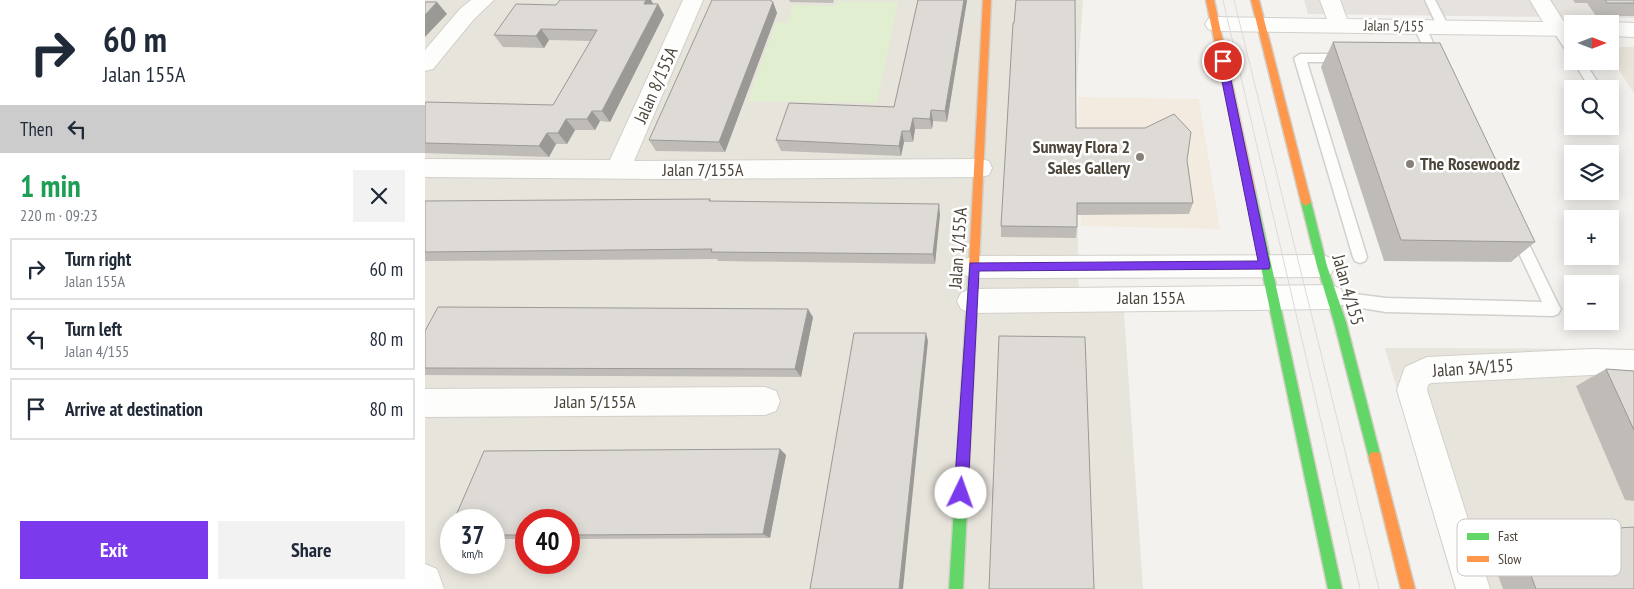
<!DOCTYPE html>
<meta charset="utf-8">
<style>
:root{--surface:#fff;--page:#f2f2f3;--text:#1f2937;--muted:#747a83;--line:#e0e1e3;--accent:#7c3aed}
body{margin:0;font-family:"PT Sans Narrow",sans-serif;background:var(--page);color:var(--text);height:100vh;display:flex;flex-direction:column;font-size:19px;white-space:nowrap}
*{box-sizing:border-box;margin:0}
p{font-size:16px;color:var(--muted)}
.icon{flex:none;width:28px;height:28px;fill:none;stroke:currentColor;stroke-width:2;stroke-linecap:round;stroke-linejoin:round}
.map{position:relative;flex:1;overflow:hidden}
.panel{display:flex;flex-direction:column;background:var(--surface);width:425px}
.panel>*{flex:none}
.top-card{background:#fff;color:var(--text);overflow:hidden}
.needle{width:32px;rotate:90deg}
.buttons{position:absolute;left:1139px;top:15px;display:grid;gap:10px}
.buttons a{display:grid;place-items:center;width:55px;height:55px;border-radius:0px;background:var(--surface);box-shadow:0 2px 12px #0003;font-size:25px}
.speed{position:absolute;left:15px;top:509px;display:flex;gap:10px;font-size:25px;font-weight:700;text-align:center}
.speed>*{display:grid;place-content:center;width:65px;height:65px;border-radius:50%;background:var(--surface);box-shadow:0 2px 12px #0003;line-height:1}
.speed small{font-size:12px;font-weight:400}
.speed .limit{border:8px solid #d22;background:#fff;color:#111}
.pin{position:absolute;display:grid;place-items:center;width:42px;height:42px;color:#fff;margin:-21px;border:2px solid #fff;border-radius:50%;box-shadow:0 1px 5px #0007}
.me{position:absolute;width:55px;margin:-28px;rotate:3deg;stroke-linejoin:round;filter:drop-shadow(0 0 4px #0008)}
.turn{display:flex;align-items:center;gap:18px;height:105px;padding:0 20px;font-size:22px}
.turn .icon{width:65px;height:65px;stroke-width:2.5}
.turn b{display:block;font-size:35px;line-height:42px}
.then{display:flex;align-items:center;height:48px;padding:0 20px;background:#0003;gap:10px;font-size:19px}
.round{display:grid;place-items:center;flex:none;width:52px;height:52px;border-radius:0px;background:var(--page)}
.headline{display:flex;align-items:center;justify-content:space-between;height:85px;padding:0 20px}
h1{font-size:30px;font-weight:800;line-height:38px;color:#1e9e55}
.cta{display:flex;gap:10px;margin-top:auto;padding:10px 20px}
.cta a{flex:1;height:58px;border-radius:0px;background:var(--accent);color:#fff;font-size:20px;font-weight:800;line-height:58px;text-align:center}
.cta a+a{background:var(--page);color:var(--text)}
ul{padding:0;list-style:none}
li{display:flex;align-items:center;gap:15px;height:62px;margin:0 10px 8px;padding:0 10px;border:2px solid var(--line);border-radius:0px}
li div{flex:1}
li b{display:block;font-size:19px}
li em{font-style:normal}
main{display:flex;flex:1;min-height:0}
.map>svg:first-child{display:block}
.residential{fill:#e7e4dc;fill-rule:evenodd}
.commercial{fill:#f3ebdf}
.industrial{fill:#e6e2de}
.education{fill:#eae5da}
.green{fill:#e1eecf}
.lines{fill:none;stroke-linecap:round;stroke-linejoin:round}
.lane-casing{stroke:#d2d0cb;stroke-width:3}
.street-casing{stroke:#d2d0cb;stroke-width:2}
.fast-casing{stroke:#d3cfc5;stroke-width:3}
.slow-casing{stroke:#d3cfc5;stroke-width:3}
.lane{fill:#fdfdfc;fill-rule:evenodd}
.street{fill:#fdfdfc;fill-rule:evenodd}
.fast{fill:#63d668;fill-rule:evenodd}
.slow{fill:#ff974d;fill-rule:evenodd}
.tram{stroke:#dbdbda;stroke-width:1}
.wall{fill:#bfbcb8}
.shaded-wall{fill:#9b9996}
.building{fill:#dedbd6;stroke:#9b9996}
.route{fill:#7c3aed;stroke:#51269a}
.poi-dot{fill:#868178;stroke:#fff;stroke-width:2}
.labels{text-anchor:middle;stroke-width:5;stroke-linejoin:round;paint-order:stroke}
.far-street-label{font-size:15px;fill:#4b4439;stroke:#fff}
.street-label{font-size:18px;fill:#4b4439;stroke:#fff}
.poi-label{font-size:18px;font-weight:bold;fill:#4b4439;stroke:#fff;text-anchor:end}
.key{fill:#fff;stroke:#c9c7c4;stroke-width:1}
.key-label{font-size:14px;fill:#4b4439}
</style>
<main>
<section class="panel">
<div class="top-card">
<div class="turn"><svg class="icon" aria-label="right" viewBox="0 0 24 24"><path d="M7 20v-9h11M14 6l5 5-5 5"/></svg><div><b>60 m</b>Jalan 155A</div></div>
<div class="then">Then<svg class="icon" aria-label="left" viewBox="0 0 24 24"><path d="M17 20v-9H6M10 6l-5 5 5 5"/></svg></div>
</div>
<div class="headline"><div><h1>1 min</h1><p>220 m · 09:23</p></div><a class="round"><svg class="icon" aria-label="close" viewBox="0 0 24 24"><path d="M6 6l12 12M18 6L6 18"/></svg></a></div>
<ul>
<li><svg class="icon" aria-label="right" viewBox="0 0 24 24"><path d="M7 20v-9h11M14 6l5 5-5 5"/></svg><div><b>Turn right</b><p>Jalan 155A</p></div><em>60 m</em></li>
<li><svg class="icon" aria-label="left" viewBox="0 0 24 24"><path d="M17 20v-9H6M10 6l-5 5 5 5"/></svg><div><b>Turn left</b><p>Jalan 4/155</p></div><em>80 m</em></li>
<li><svg class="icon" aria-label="arrive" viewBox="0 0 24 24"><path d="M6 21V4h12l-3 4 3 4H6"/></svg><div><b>Arrive at destination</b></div><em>80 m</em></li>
</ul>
<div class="cta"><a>Exit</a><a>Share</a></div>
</section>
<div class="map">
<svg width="1209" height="589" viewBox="0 0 1209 589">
<rect width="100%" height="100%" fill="#f4f2ee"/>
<path class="residential" d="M0 0H658L651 96 654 310 699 312 718 589H0ZM26 520H69V562H26ZM101 520H144V562H101Z
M960 348 1209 349V589H1030Z"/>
<path class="commercial" d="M653 97 774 99 795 229 656 226Z"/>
<path class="industrial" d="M879 0H1209V18L883 14Z"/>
<path class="education" d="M1185 47H1209V93L1185 57Z"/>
<path class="green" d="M413 1 473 2 452 103 323 101 351 22 362 23 368 5 411 6Z"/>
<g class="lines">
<g class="lane-casing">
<path id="lane" d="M1000 0H1010L1024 27 1022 30H1014Z
M995 23 1001 27 1015 58 1013 61H1005L1003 58 989 27Z
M1133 25 1137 26 1148 42V56L1144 55 1127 29Z
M875 54H920L926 58 920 62H882L942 257 940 261 935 263 930 261 928 257 869 58Z
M1148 60 1159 61 1172 81 1170 84H1162Z
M1091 226 1096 228 1133 304 1136 309 1133 314 1128 316 961 312 906 303 901 302 898 297 901 292 906 291 961 298 1117 302 1084 232 1086 228Z"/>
</g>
<g class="street-casing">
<path id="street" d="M46 0H69L49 19 8 69 0 71V50L35 9Z
M258 0H278L209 161 555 159 564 161 567 168 564 175 555 177 239 179 0 177V159L185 160Z
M895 0H915L922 19 1118 22 1105 0H1125L1139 22 1154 24H1148V36L790 31 783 29 780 24 783 19 790 17 902 19Z
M1185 22 1209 23V37L1185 36V24H1179Z
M897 255 906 258 910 266 906 274 897 277 549 278 540 275 536 267 540 259 549 256Z
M906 285 916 289 920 297 916 305 906 309 546 313 536 309 532 301 536 293 546 289Z
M1166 349 1209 350V376L1166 375 1006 383 1003 385 1002 390 1065 589H1031L972 390 980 367 1002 357Z
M340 387 351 391 355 401 351 411 340 415 0 417V389Z
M0 564 12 569 19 589H0Z"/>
</g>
<g class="fast-casing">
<path id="fast" d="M825 186 830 190 917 589H903L820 190Z
M881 198 886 202 902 266 921 322 956 458 955 463 950 464 945 463 944 458 909 322 892 266 876 202Z
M549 260 553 262 554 265 538 589H524L544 265 545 262Z"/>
</g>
<g class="slow-casing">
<path id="slow" d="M558 0H566L554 265 553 268H545L544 265Z
M781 0H789L830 190 825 194 820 190Z
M826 0H834L886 202 881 206 876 202Z
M950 452 955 453 956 458 990 589H976L944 458 945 453Z"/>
</g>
<use href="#lane" class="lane"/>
<use href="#street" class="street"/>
<use href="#fast" class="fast"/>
<use href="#slow" class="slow"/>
<path class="tram" d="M798 0 935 589
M809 0 954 589"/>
</g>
<path class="wall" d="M135 0H226L228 4H233L239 15 185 122 175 121 170 130H150L142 144H131L124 157 0 153V104L128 105 166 41 124 40 119 48 78 47 69 35 131 5Z
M364 0H409L408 3 365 2Z
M493 0H542L522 122 508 121 507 129H490L488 142H479L476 156 356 151 351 140 469 107Z
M1148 0H1209V16H1171L1162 3H1150Z
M348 2 352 13 300 152 231 151 224 140Z
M589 23 651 128 762 160 768 203 764 214 652 215V227L651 238 576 237V226Z
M908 42 1110 242 1086 262 959 261 896 67Z
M285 199 286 201 515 214 510 264 293 261 292 259 0 261V201Z
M388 317 376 377 0 375V331Z
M1181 369 1209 371V501L1200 500 1151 386Z
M355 449 361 455 345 538 144 539V520H101V539H69V520Z
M1091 535 1209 589H1078L1062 544Z"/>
<path class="shaded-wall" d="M221 0H226L230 7 219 4Z
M539 0H542L522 122 520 111Z
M12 2 22 14 0 37V15Z
M348 2 352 13 300 152 294 142Z
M233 4 239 15 185 122 177 111Z
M116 29 124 40 119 48 111 36Z
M506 110 508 121 507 129 505 119Z
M167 111 175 121 170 130 162 119Z
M488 118 490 129 488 142 485 131Z
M141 119 150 130 142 144 133 133Z
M477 131 479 142 476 156 474 146Z
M122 133 131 144 124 157 114 146Z
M514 204 515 214 510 264 508 254Z
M383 309 388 317 376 377 370 369Z
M501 333 503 341 478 589H474Z
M355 449 361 455 345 538 338 534Z"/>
<path class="building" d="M135 0H221L219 4H233L177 111H167L162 119H141L133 133H122L114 146 0 143V104L1 102 128 105 172 30 116 29 111 36 69 35 91 4 131 5Z
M287 0H345L348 2 294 142 224 140Z
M493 0H539L520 111 506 110 505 119 488 118 485 131H477L474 146 351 140 364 103 469 107Z
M591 0H650L651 128H720L749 114 766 132 762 160 768 203H652V227L576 226 588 23H589Z
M1180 0H1209V3H1182Z
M0 2H12L0 15Z
M908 42 1015 43 1110 242 976 240Z
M285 199 284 201 514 204 508 254 286 252 287 249 0 252V201Z
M13 307 383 309 370 369 0 368V331Z
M429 333H501L474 589H385Z
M574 336 660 337 669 589H564Z
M1181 369 1209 371V430Z
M355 449 338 534 144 535V520H101V535H69V520H29L59 451Z
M26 527V535H22Z
M1209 527V589H1111L1091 535Z"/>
<path class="route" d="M798 58 802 61 845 266 844 269 554 271 543 493 541 498 536 500 531 498 529 493 545 263 833 261 793 61Z"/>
<g class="poi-dot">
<circle cx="715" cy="157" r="5"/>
<circle cx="985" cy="164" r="5"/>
</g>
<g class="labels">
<g class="far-street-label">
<text transform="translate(969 26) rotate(1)" y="5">Jalan 5/155</text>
</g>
<g class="street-label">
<text transform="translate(231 85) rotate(-66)" y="6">Jalan 8/155A</text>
<text x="278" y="176">Jalan 7/155A</text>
<text transform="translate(533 248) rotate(-86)" y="6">Jalan 1/155A</text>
<text transform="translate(923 290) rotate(74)" y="6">Jalan 4/155</text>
<text x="726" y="304">Jalan 155A</text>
<text transform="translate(1048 368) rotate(-4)" y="6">Jalan 3A/155</text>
<text x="170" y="408">Jalan 5/155A</text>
</g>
<g class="poi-label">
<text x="705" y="153">Sunway Flora 2<tspan x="705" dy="21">Sales Gallery</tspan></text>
<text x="995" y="170" text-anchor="start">The Rosewoodz</text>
</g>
</g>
<rect x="1032" y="519" width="164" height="57" rx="8" class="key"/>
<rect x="1042" y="533" width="22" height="7" fill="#63d668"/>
<rect x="1042" y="556" width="22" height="6" fill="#ff974d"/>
<g class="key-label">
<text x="1073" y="541">Fast</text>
<text x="1073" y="564">Slow</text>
</g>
</svg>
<div class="buttons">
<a><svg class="needle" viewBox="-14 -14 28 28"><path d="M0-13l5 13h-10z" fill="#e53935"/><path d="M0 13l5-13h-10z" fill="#747a83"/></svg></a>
<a><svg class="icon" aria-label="search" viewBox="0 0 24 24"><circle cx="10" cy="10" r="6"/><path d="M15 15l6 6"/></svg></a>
<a><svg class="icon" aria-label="layers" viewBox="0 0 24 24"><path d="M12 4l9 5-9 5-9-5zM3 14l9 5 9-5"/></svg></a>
<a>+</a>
<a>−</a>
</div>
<div class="speed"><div>37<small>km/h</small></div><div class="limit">40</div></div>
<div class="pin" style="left:798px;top:61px;background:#d93025"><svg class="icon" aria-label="arrive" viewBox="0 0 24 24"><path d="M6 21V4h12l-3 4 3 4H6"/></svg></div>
<svg class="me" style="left:536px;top:493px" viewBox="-20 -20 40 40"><circle r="19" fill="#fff"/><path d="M0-13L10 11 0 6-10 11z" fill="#7c3aed"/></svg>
</div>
</main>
